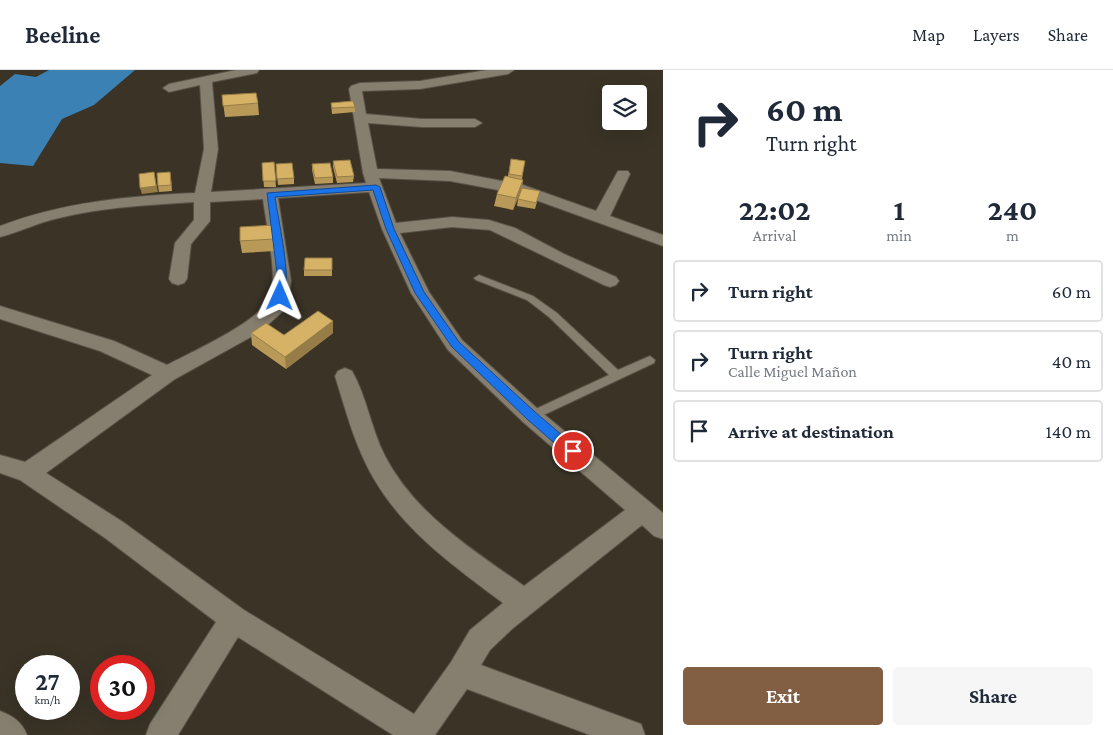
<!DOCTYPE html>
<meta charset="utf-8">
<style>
:root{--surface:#fff;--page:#f6f6f7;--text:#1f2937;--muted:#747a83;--line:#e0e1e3;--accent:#825e43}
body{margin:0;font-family:"Crimson Pro",serif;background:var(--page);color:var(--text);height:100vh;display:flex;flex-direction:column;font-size:19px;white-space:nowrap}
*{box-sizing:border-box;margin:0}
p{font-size:16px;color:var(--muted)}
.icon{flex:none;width:28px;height:28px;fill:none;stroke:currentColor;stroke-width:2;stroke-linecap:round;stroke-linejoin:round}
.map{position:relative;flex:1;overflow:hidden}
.sheet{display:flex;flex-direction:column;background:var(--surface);width:450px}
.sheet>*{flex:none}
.top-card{background:#fff;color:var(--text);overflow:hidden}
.fabs{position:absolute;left:602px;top:15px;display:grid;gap:10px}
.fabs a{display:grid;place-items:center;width:45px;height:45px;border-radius:5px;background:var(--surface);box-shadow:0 5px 20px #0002;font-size:25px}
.speed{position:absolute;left:15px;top:585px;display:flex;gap:10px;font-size:25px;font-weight:700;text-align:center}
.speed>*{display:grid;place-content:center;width:65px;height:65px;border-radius:50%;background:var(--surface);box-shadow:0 5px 20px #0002;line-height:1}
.speed small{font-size:12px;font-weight:400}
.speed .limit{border:8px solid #d22;background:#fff;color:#111}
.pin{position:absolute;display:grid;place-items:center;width:42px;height:42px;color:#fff;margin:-21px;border:2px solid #fff;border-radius:50%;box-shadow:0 1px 5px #0007}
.me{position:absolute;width:55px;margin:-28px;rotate:1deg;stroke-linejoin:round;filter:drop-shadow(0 0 4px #0008)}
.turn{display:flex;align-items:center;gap:18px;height:105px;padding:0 20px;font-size:22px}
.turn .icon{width:65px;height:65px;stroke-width:2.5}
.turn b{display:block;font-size:35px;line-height:42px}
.eta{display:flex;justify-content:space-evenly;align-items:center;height:85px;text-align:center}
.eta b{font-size:30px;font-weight:700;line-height:35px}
.primary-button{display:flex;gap:10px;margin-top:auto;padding:10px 20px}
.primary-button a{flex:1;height:58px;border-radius:5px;background:var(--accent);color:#fff;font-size:20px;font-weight:700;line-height:58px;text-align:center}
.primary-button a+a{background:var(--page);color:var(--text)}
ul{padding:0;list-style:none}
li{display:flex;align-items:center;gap:15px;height:62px;margin:0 10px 8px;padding:0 10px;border:2px solid var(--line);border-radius:5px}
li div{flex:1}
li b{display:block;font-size:19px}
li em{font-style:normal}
header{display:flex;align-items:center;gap:30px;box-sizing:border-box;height:70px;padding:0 25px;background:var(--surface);border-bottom:1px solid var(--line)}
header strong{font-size:24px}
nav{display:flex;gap:28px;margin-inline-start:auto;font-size:18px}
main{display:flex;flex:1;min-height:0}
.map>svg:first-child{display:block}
.water{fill:#3c81b3}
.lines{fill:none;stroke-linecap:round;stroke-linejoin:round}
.lane-casing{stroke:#585247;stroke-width:2}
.street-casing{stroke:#585247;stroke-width:2}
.lane{fill:#867e6e;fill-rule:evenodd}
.street{fill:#867e6e;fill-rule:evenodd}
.wall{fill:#b89958}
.shaded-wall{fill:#967d47}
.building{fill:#d6b266;stroke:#967d47}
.route{fill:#1a73e8;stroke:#114b97}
</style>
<header>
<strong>Beeline</strong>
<nav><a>Map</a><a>Layers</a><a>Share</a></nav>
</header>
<main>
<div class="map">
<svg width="663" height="665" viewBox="0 0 663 665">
<rect width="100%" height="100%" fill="#3a3326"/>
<path class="water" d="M49 0H135L94 35 62 49 33 96 0 93V16L15 4 36 7Z"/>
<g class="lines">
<g class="lane-casing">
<path id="lane" d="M479 205 533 226 557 243 618 300 650 286 655 290 654 293 535 349H527L525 346 527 343 609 305 549 247 527 230 476 210 474 208Z"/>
</g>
<g class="street-casing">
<path id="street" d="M236 0H259L257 3 212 12 218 79 211 122 366 113 363 103 349 19 351 16 360 13 420 11 487 0H514L508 4 420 19 362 21 366 44 422 49H475L482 53 475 57H422L368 53 377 99 450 101 523 115 596 141 618 101H628L630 104 610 146 663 165V176L519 124 450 111 379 108 396 153 452 147 489 150 515 158 564 184 616 207 619 211 616 215 610 217 604 215 490 160 452 157 400 163 429 222 462 270 539 340 663 443V469L654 466 642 455 512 559 490 580 481 595 641 654 645 665H590L467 619 435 665H393L238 567 178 665H146L150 654 216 552 105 468 20 410 0 403V385L25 392 152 305 100 281 0 249V236L114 271 167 295C191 282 264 250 271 225 277 202 266 154 263 129L210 132V151L191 174 187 209 184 213 178 215 172 213 169 209 175 173 194 150V132C149 135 103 137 59 148 39 152 20 162 0 167V156C63 132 128 126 195 123L204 79 200 15 169 22 163 18 169 14ZM369 122 382 159 411 223 448 280 523 352 625 440 524 516C473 480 415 444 385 386 371 359 367 327 352 301L345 298 338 301 335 306C346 341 355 377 374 409 405 462 455 497 503 533L470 560 451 592 414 644 244 540 123 452 46 403 175 309 260 262 282 242 289 225 291 211 278 128Z
M0 641C13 646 22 652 27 665H0Z"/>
</g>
<use href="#lane" class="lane"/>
<use href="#street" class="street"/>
</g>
<path class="wall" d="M222 25 258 33 259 45 225 47Z
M331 33 355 37V42L332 44Z
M511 89 525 91 522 109 523 110 521 121 513 140 494 136 497 124 508 106Z
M333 91 354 106 353 112 337 113 333 97Z
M274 92 276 117H264L262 93Z
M276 94 294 108V114L278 115Z
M312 94 333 107V113L315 114 312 100Z
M170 102 171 108 172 121 159 122 158 116Z
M540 121 535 139 517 136 518 129Z
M275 167V181L242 183 240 171Z
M332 188V206H304V200Z
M251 263 284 265 333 263 286 299 252 275Z"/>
<path class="shaded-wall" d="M154 102 158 122 142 124 140 118Z
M170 102 171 108 172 121 171 115Z
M523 110 521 121 513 140 516 128Z
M333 251V263L286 299 285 287Z"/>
<path class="building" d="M256 23 258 33 223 36 222 25Z
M353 31 355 37 332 38 331 33Z
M511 89 525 91 522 106 509 104Z
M350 90 354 106 337 107 333 91Z
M274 92 276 111H263L262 93Z
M292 93 294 108 277 109 276 94Z
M330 93 333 107 315 108 312 94Z
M154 102 156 116 140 118 139 104Z
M170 102 171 115 158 116 157 103Z
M505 106 523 110 516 128 497 124Z
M522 118 540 121 536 133 518 129Z
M274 155V169L240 171V157Z
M305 188H332V200H304Z
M318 241 333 251 285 287 251 263 266 253 284 265Z"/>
<path class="route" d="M376 115 380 117 394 159 424 222 459 272 535 342 577 378 579 381 577 385H568L527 349 452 277 415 223 386 159 373 120 275 127C278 149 292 209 284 228H277L276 226 278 211 267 123Z"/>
</svg>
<div class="fabs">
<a><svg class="icon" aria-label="layers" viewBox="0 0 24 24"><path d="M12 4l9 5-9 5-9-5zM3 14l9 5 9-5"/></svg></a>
</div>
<div class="speed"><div>27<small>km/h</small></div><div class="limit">30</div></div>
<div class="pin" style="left:573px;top:381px;background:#d93025"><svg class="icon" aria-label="arrive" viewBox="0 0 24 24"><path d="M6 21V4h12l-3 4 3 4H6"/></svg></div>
<svg class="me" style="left:280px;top:226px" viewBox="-20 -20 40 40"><path d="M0-17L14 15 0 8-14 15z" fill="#1a73e8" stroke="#fff" stroke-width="4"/></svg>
</div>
<section class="sheet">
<div class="top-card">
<div class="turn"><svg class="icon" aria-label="right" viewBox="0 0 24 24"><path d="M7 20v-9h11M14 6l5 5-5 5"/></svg><div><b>60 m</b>Turn right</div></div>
</div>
<div class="eta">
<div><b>22:02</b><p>Arrival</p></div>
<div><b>1</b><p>min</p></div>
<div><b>240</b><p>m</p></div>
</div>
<ul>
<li><svg class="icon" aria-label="right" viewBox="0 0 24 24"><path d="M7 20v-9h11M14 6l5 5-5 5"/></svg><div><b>Turn right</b></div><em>60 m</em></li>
<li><svg class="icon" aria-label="right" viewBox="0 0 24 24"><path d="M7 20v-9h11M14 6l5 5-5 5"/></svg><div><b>Turn right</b><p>Calle Miguel Mañon</p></div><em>40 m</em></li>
<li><svg class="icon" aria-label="arrive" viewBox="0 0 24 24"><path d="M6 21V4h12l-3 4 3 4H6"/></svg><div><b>Arrive at destination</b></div><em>140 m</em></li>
</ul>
<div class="primary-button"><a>Exit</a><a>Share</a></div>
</section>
</main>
